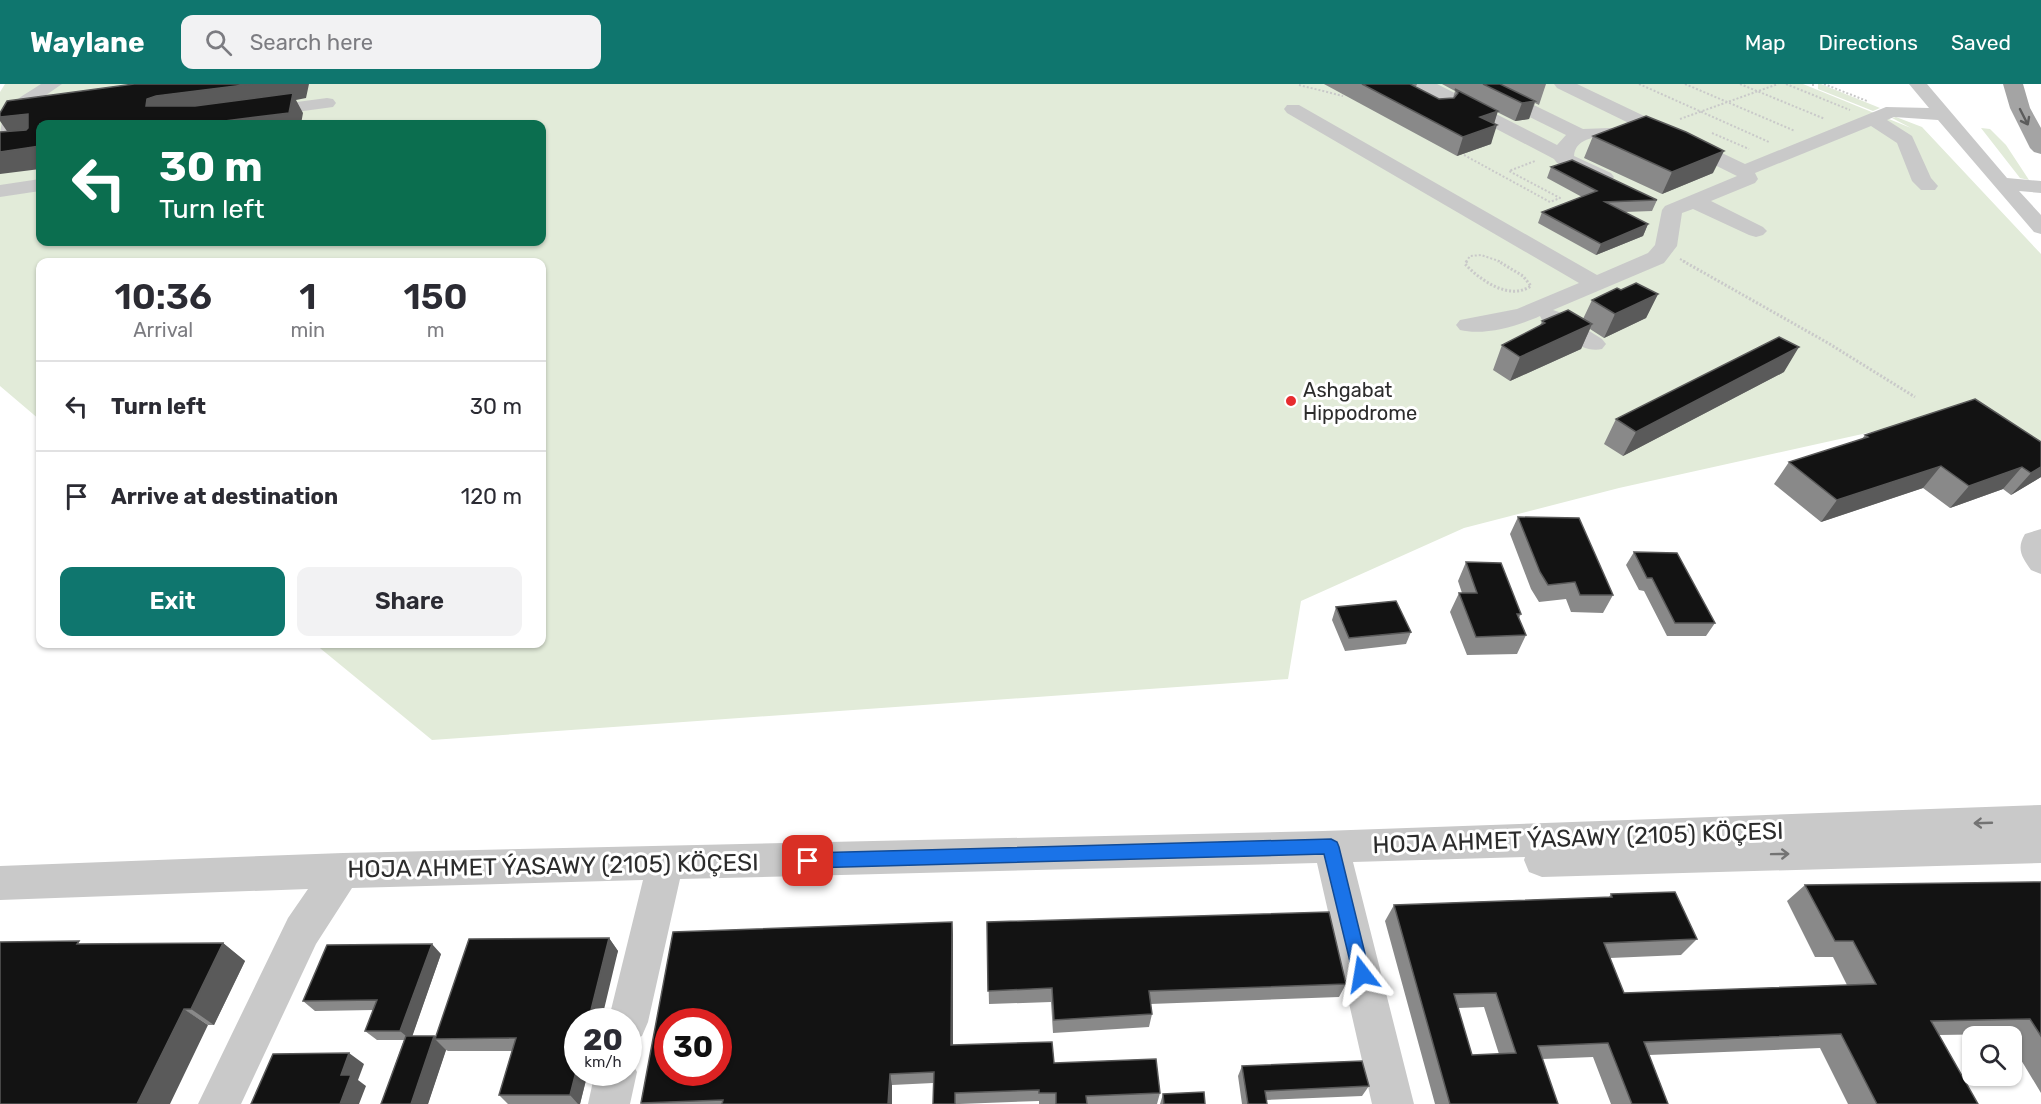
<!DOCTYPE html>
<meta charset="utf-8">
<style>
:root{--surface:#fff;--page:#f2f2f3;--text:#2b2b33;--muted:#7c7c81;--line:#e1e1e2;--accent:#0f766e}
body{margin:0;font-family:Rubik,sans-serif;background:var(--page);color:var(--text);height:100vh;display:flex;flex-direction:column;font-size:22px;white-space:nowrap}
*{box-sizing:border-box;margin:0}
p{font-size:20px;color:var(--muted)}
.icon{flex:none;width:33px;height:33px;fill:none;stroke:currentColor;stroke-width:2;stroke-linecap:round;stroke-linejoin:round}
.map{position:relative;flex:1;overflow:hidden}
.sheet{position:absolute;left:36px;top:174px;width:510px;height:390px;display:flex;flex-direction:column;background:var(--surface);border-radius:12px;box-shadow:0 2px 4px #0004}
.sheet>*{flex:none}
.hud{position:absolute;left:36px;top:36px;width:510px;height:126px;border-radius:12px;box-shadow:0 2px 4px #0004;background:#0b6e4f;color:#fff;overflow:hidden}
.fabs{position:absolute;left:1962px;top:942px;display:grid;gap:12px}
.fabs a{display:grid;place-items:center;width:60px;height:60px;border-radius:12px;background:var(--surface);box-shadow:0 2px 4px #0004;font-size:30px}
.speed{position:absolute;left:564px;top:924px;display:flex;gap:12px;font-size:30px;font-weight:700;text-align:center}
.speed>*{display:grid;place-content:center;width:78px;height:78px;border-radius:50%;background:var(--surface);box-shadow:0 2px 4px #0004;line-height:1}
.speed small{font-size:15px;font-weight:400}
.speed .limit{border:9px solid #d22;background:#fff;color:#111}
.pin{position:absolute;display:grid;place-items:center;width:51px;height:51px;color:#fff;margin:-26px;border-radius:12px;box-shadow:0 3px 9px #0006}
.me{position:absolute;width:66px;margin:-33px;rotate:346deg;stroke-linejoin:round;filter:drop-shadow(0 0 4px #0008)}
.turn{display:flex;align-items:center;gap:21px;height:126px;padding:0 24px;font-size:27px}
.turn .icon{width:78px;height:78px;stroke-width:2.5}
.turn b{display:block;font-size:42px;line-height:51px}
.eta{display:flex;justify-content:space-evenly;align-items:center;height:102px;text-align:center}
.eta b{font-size:36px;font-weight:600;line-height:42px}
.primary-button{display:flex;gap:12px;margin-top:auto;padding:12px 24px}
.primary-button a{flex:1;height:69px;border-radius:12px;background:var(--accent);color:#fff;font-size:24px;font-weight:600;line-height:69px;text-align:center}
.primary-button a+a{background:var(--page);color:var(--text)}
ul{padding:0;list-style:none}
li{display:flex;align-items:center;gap:18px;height:90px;padding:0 24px;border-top:2px solid var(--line)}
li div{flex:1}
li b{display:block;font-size:22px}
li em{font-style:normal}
header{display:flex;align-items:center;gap:36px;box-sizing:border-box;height:84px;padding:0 30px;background:var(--accent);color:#fff}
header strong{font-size:28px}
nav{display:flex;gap:33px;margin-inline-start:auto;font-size:21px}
.search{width:420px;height:54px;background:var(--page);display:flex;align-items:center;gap:15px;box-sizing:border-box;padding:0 21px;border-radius:12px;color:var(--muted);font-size:22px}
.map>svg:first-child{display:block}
.green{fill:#e2ebd9;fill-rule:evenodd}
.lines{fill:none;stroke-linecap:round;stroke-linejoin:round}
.path-far1{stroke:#c9c9c9;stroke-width:2;stroke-dasharray:2 2;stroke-linecap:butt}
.path{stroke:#c9c9c9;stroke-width:3;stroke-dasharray:2 2;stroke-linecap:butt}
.minor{fill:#c9c9c9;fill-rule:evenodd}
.major{fill:#a4a4a4;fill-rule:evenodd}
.wall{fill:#898989;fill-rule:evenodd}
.shaded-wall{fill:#5a5a5a}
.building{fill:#131313;stroke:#5a5a5a;stroke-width:1.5;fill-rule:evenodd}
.oneway{stroke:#5c5c5c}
.oneway2{stroke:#737373}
.route{fill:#1a73e8;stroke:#114b97;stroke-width:1.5}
.poi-dot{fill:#e72b2e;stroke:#fff;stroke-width:2}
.labels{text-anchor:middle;stroke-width:6;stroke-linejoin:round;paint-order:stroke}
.poi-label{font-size:20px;fill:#2c2c2c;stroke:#fff;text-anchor:start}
.near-street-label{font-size:24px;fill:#2c2c2c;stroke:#fff}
</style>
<header>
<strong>Waylane</strong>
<div class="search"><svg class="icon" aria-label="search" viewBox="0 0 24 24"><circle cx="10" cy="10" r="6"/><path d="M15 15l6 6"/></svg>Search here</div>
<nav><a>Map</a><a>Directions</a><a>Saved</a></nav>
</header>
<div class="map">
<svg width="2041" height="1020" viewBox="0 0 2041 1020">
<rect width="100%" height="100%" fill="#fff"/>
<path class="green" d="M5 0H1803L1911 44 1892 34 1896 33 1922 43 2041 170V392L1948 331 1619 404 1464 444 1301 517 1288 595 432 656 315 560H542V178H40V336L0 302V8ZM40 40H542V158H40Z
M1818 0H1821L1880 24 1873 27 1818 5Z
M1981 44 1990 45 2006 61 2029 96 2020 94Z"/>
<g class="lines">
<path class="path-far1" d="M1639 0 1769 58
M1685 0 1795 47
M1740 0 1825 35
M1786 0 1850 26
M1813 0V3
M1824 0 1867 17
M1299 1 1343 12
M1680 35 1778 0
M1712 49 1749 65
M1464 71 1550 118 1560 114 1509 87 1535 77
M1680 175 1686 178
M1466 178 1470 172 1481 171 1502 178"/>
<path class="path" d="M1467 177 1465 180C1480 196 1509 217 1531 202L1523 192 1498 177
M1683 177 1828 259 1915 313"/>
<path class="minor" d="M41 0H62L26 25 7 57 0 59C0 22 13 18 41 0Z
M1415 0H1437L1557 61 1566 51 1471 4 1468 0H1491L1583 45 1637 43 1557 4 1554 0H1577L1745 80 1886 23 1929 24 1909 0H1927L2007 94 2041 97V109L2019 107 2041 131V150L2034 148 1938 36 1894 33 1887 36 1912 52 1931 94 1938 102 1935 106H1921L1912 97 1897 59 1871 42 1755 89 1758 95 1755 99 1711 117 1763 143 1767 147 1763 151 1756 153 1749 151 1693 125 1682 129 1677 162 1664 179 1553 226 1559 228 1602 255 1606 260 1602 265C1582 270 1560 249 1543 238L1540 232C1518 242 1484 252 1460 246L1456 241 1460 236 1517 225 1579 199 1287 29 1284 25 1287 21H1299L1597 191 1648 169 1655 161 1662 126 1665 122 1737 92 1654 51 1646 54C1626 54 1576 44 1574 72L1611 89 1614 93 1611 97H1597L1557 79 1554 75 1418 4Z
M327 14 333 15 336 19 333 23 259 33 253 32 250 28 253 24 259 23Z
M40 95V107L0 113V101Z
M2041 445V490L2031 486C2022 473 2016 465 2025 450Z
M2041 721V779L1542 793 1529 788 1524 776 1525 773 1353 778 1414 1020H1372L1317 779 680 795 648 938 642 952 628 958V938H608L643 796 352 804 316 860 241 1020H198L288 834 308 805 0 816V782L343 769 1323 747Z
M628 972 637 988 630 1020H588L595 988H628Z"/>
<path class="major" d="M2003 0H2023L2030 24 2041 44V70L2034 68 2030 64 2010 24Z"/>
</g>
<path class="wall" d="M1324 0H1417L1416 3 1439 15 1453 14 1455 7 1442 0H1546L1539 21 1535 19 1529 35 1515 37 1497 28 1494 40 1491 60 1457 72Z
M1593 52 1713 89 1662 110 1584 74Z
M1551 83 1657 116 1652 127 1625 128 1648 140 1643 152 1596 171 1538 139 1542 128 1582 113 1547 94Z
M1621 206 1658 210 1646 234 1604 254 1590 245 1581 265 1510 297 1493 286 1502 261 1540 242 1542 237 1583 235 1592 216Z
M1784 288 1623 372 1604 360 1616 335Z
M1865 351 2041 358V393L2011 411 2003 405 1950 424 1923 404 1821 438 1774 400 1789 378 1862 355Z
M1518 433 1613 511 1603 529 1571 528 1566 515 1539 518 1531 505 1510 450Z
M1634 468 1715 539 1706 552H1667L1644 507 1639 506 1626 481Z
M1466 478 1521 530 1519 534 1526 551 1517 570 1467 571 1450 528 1459 509H1462L1458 497Z
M1336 523 1411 548 1406 560 1345 567 1332 536Z
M2041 798V1009L2012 961V952H2007L2005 950 1939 951 1978 1020H1848L1820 964 1649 971 1668 1020H1611L1593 973 1542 975 1558 1020H1435L1385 837 1394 821 1609 813 1611 810 1697 855 1681 871 1610 874 1624 909 1847 901 1833 873H1815L1787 817 1805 801ZM1484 923 1499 970 1472 971 1458 924Z
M952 838 953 851V961L1054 979 1160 1009 1157 1020H1039V1017L959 1020H933V999L892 1001V1020H642L641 1019Z
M987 838 1346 900 1339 913 1150 920 1152 930 1149 943 1053 949 1051 918 989 920Z
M609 854 618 867 578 988H588L580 1020H508L499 1011 512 967H448L446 966 428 1020H381L404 956H377L365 947 373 926 315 927 303 917 441 870 412 952H434L436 953Z
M223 859 245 877 214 941H208L83 860Z
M1242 982 1369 1002 1362 1012 1266 1016 1267 1020H1242L1238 992Z
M1163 1010 1205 1020H1160Z"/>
<path class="shaded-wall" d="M252 0H309L306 14 296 16 303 29 301 40H201L146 22 147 15 156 12Z
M1535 17 1529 35 1515 37 1522 19Z
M1498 27 1493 43 1497 41 1491 60 1457 72 1463 53 1480 33Z
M28 30 40 49 11 53 0 37V33Z
M40 62V85L0 90V68Z
M1724 67 1713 89 1662 110 1672 88Z
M1648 140 1643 152 1596 171 1601 160Z
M1658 210 1646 234 1604 254 1615 230Z
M1592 240 1581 265 1510 297 1520 273Z
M1799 263 1784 288 1623 372 1636 348Z
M1941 382 1923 404 1821 438 1837 416Z
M2022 383 2003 405 1950 424 1969 402Z
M2041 383V393L2011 411 2031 389Z
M952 838 953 851V973L951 961Z
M609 854 618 867 601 938H588Z
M223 859 245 877 214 941 191 925Z
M432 860 441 870 411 956 400 947Z
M184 925 208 941 170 1020H137Z
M434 952 438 955H435L446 966 428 1020H411Z
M349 969 364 980 358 996 366 1002 359 1020H340L341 991Z
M578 980V988H588L580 1020H578L570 1011Z
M890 990 892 1001V1020H888Z"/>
<path class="building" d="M134 0H252L156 12 147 15 146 22H195L293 9 289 29 201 40H40V62L0 68V48L26 46 28 44V30L0 33V29L7 17Z
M1362 0H1410L1439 15 1454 14 1458 9 1455 5 1498 27 1480 33 1497 41 1463 53Z
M1483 0H1500L1535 17 1522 19Z
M1646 32 1686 48 1724 67 1672 88 1593 52Z
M1572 76 1657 116 1605 118 1648 140 1601 160 1542 128 1597 107 1551 83Z
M1636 199 1658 210 1615 230 1592 216 1617 204 1621 206Z
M1568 226 1592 240 1520 273 1502 261 1545 239 1542 237Z
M1779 253 1799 263 1636 348 1616 335Z
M1975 315 2041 358V383L2031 389 2022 383 1969 402 1941 382 1837 416 1789 378 1868 353 1865 351Z
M1518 433 1579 434 1613 511H1580L1575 498 1548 501 1540 488Z
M1634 468 1677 469 1715 539H1675L1652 494H1647Z
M1466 478 1501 479 1521 530H1517L1526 551 1476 553 1459 509H1477Z
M1396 517 1411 548 1349 554 1336 523Z
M2041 798V952L2030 935 1931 937 1978 1020H1877L1841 950 1644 958 1668 1020H1632L1608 959 1538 962 1558 1020H1450L1394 821 1612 813 1611 810 1675 808 1697 855 1604 859 1624 909 1876 900 1853 857H1835L1805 801ZM1496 909 1516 969 1472 971 1454 910Z
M1329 828 1346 900 1149 907 1152 930 1054 936 1052 904 988 907 987 838Z
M952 838 951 961 1052 958 1054 979 1156 975 1160 1009 1086 1012 1087 1020H1056V1009H1039V1006L955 1009V1020H933L934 988 890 990 888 1020H722L723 1016 641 1019 673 848ZM668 938H718V988H668Z
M609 854 588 938H578V980L570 1011H499L516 954 435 955 469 855Z
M79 857 77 860 223 859 191 925H184L137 1020H0V858Z
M432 860 400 947H365L377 916 303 917 327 861Z
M406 952H434L411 1020H381Z
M349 969 341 991H351L340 1020H251L273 970Z
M1362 977 1369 1002 1265 1007 1267 1020H1248L1242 982Z
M1204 1008 1205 1020H1164L1163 1010Z"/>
<defs><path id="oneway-shaft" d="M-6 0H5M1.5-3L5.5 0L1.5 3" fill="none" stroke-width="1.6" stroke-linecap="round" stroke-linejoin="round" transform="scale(1.5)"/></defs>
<use class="oneway" href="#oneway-shaft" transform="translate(2024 33) rotate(63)"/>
<g class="oneway2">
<use href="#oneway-shaft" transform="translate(1983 739) rotate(178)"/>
<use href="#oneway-shaft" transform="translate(1780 770) rotate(-1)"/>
</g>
<path class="route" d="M1331 755 1337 758 1339 763 1370 890 1368 896 1362 898 1355 896 1353 890 1324 770 808 784 802 782 799 777 802 771 808 769Z"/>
<circle class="poi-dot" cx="1291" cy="317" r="6"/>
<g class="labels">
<g class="poi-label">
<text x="1303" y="313">Ashgabat<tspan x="1303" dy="23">Hippodrome</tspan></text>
</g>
<g class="near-street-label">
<text transform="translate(1578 754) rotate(-2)" y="8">HOJA AHMET ÝASAWY (2105) KÖÇESI</text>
<text transform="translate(553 782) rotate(-1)" y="8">HOJA AHMET ÝASAWY (2105) KÖÇESI</text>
</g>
</g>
</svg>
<div class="fabs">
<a><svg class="icon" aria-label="search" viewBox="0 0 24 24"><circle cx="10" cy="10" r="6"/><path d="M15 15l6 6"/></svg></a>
</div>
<div class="speed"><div>20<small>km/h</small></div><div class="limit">30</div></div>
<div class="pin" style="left:808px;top:777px;background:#d93025"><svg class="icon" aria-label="arrive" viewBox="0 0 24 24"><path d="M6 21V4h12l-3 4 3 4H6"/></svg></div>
<svg class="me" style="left:1362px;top:890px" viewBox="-20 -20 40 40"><path d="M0-17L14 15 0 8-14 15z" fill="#1a73e8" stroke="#fff" stroke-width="4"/></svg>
<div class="hud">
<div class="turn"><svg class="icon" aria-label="left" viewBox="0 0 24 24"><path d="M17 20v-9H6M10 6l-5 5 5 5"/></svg><div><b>30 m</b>Turn left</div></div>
</div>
<section class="sheet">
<div class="eta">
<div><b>10:36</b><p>Arrival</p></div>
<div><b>1</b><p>min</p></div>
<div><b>150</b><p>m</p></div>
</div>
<ul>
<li><svg class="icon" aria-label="left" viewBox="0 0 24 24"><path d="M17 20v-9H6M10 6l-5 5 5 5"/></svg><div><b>Turn left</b></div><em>30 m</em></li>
<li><svg class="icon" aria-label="arrive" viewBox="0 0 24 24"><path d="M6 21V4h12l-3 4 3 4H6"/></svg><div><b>Arrive at destination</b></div><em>120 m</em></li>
</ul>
<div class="primary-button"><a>Exit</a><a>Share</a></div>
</section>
</div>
